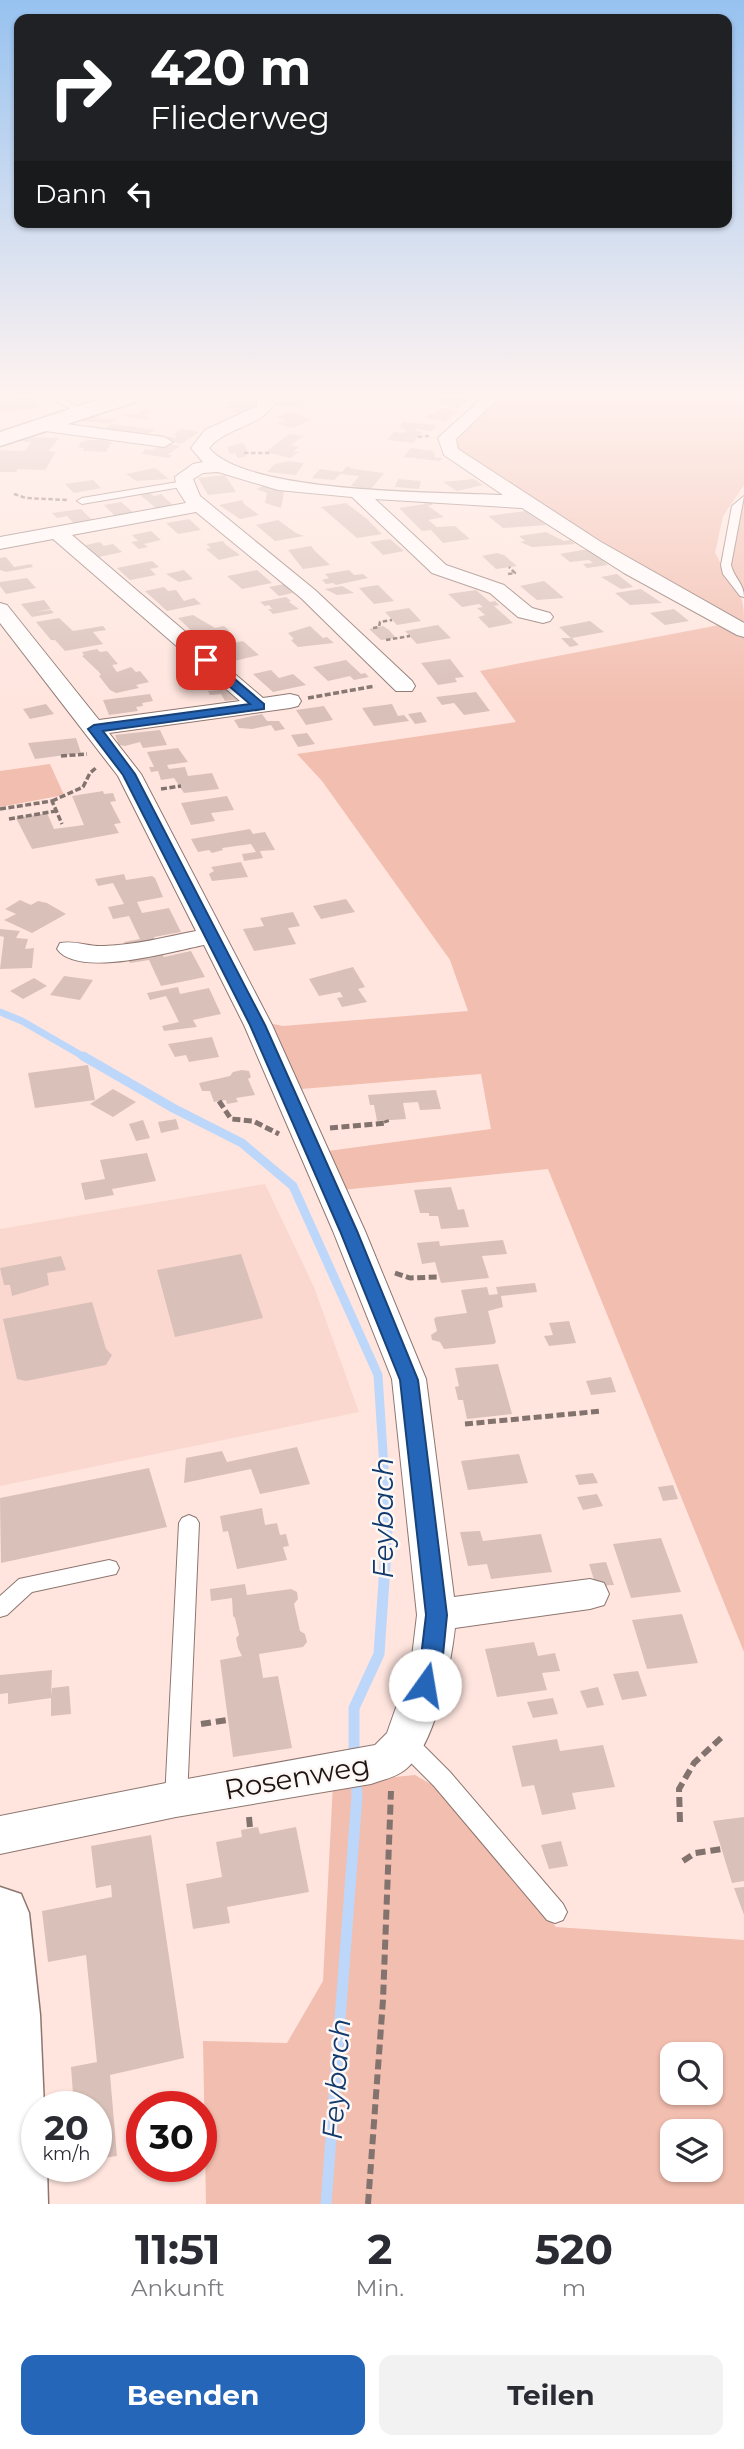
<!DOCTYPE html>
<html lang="de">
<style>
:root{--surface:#fff;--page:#f2f2f3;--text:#2b2b33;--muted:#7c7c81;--accent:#2566b8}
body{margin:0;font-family:Montserrat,sans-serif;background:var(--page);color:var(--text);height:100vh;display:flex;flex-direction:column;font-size:26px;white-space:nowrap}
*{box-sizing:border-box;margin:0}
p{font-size:23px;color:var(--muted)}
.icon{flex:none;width:38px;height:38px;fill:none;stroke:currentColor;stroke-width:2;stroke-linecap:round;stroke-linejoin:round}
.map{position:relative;height:2204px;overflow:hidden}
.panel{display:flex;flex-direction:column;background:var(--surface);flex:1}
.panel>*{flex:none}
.guide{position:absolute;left:14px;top:14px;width:718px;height:214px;border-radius:14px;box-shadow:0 2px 5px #0004;background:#202124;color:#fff;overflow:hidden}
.fabs{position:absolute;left:660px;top:2042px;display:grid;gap:14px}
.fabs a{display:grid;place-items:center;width:63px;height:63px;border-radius:14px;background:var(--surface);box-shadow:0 2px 5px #0004;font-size:35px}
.speed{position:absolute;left:21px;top:2091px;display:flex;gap:14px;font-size:35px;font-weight:700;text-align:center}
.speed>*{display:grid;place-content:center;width:91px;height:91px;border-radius:50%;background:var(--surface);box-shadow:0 2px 5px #0004;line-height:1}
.speed small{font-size:18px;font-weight:400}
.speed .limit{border:10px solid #d22;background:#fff;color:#111}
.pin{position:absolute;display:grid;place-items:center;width:60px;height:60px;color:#fff;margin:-30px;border-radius:14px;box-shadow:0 4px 10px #0006}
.me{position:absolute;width:77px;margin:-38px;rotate:13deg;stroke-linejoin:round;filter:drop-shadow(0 0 5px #0008)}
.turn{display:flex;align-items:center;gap:24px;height:147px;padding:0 21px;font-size:32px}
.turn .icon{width:91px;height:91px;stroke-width:2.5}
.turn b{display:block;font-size:49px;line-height:60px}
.then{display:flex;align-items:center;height:66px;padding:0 21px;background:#0003;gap:14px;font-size:26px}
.eta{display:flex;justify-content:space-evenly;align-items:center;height:119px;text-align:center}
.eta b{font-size:42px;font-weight:700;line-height:49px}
.cta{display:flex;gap:14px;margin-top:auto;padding:14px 21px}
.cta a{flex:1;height:80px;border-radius:14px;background:var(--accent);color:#fff;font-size:28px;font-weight:700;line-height:80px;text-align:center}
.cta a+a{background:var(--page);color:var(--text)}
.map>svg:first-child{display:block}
.built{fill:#fad8cf}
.green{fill:#f2beaf;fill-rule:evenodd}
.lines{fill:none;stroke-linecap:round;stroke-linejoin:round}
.stream-far2{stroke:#bdd7fb;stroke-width:7}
.stream-far1{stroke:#bdd7fb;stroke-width:9}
.stream{stroke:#bdd7fb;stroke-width:11}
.building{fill:#d9c0b9}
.lane-casing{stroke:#8d7670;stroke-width:2}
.street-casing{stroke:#8d7670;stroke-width:2}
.secondary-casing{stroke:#8d7670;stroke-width:3}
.path-far3{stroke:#83736e;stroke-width:2.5;stroke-dasharray:4.5 2.5;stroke-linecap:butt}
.path-far2{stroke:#83736e;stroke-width:3.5;stroke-dasharray:6 2.5;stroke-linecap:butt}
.path-far1{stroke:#83736e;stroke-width:5;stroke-dasharray:8 3.5;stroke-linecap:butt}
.path{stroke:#83736e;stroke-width:6;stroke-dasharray:10 5;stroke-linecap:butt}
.lane{fill:#fff;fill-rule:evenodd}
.street{fill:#fff;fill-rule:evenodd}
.secondary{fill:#fff;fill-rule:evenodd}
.route{fill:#2566b8;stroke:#184278;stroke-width:2}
.labels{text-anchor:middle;stroke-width:5;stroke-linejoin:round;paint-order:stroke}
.near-water-label{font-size:28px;font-style:italic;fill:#10396d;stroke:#fdf8f6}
.near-street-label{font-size:28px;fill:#1d1412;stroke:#fdf8f6}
</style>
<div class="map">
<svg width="744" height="2204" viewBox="0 0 744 2204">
<rect width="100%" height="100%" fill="#ffe5de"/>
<path class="built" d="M265 1184 314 1287 359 1412 0 1486V1229Z"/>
<path class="green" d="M498 397H744V485L723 516 715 553C720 560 721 567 725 574 736 599 744 586 744 621H738L686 594 479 465 456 447 459 440 454 437Z
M744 502V590L731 574 730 566 739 507Z
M719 625 744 634V1652L548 1169 342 1190 328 1151 491 1129 481 1074 301 1089 275 1034 273 1024 283 1026 468 1011 450 960 322 781 297 754 516 722 480 671Z
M50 764 64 795 0 807V771Z
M415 1775 434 1786 556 1927 744 1940V2204H206L203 2041 287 2043 323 1981 333 1783ZM672 2054H710V2093H672ZM672 2132H710V2170H672Z"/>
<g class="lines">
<path class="stream-far2" d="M0 1012 22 1021 86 1058"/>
<path class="stream-far1" d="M83 1056 173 1108 242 1143 293 1186 378 1375 388 1530 386 1553"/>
<path class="stream" d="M354 1758V1708L379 1654 386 1551
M326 2204 357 1796 356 1778"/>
</g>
<path class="building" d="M0 397 5 400 31 397 41 408 0 413Z
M444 397H462L471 398 458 409 434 403Z
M302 398 308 401 301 403 304 404 300 408 273 405 281 399 296 401Z
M240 400 260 404 247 406 255 409 242 414 232 411 244 407 218 409 231 406 227 403Z
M442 408 459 411 445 422 423 418Z
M144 409 152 410 144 416 151 417 146 420 120 415 135 414Z
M288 412 312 419 293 428 277 424 285 420 275 418Z
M84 415 105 419 119 418 111 423 70 421Z
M403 422 436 425 432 431 416 429 414 431 422 432 413 443 387 440 394 432 404 433 406 430 398 427Z
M110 424 129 426 156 430 142 437 109 433 113 430 104 429Z
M181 429 199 432 181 444 152 437 157 434 175 438 178 436 173 435Z
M289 434 304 436 291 445 300 447 293 451 299 452 290 458 266 452Z
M20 437 59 438 49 451 56 452 45 470 18 469 16 472H0V450L25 451 31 442 11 441Z
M89 440H102L112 442 106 452 83 451 84 448 78 447 81 442Z
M164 443 180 446 167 455H172L169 458 142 454 145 449 153 450Z
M243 443 248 452 244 453 246 457 238 458 235 453 230 454 227 447Z
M411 448 435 451 432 453 436 454 434 457 443 458 440 461 403 457Z
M289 461 304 463 296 475 267 472 275 464Z
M347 466 353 469 384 473 371 489 351 486 359 476 340 474 334 480 312 478 320 469 342 472Z
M155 468 169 479 136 481 126 474Z
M225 475 236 492 208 495 198 478Z
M398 479 421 481 419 489 395 487Z
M474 479 483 485 457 491 443 482Z
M93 480 101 488 74 493 65 484Z
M263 486 284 492 281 508 265 503 267 493 256 489Z
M150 493 154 496 161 494 174 506 157 509 140 495Z
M242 500 244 504 259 515 240 519 219 505Z
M121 502 134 513 116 517 104 505Z
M423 502H432V505L428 506 444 517 428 520 437 527 455 526 470 539 443 543 431 530 422 531 399 508 425 504Z
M346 503 367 519 382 534 357 538 321 507Z
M81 509 93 521 75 525 67 516 57 518 52 513Z
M526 511 546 525 503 528 488 516Z
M189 519 201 530 178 534 166 523Z
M278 520 296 533 304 536 275 541 256 525Z
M151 531 161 540 144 544 148 547 139 549 131 542 138 541 132 535Z
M546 532 564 541 570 540 575 544 532 547 520 542 525 541 519 536Z
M390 539 404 551 383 555 370 542Z
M223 541 226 545 240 555 219 560 206 549 211 548 206 544Z
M100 542 104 546 113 544 122 552 99 557 86 545Z
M311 546 315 551 330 565 303 569 288 550Z
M582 550H589L598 557 603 556 608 561H603L608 565 587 568 583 564 593 563 589 560 570 562 560 554Z
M497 553 504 555 517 566 496 569 482 556Z
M6 557 14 567 31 564 33 567 6 572 0 570V558Z
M152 561 159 567 150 569 156 575 130 580 117 568Z
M184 570 193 579 179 582 166 574Z
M257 570 272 583 242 589 227 576Z
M349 570 354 575 363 574 368 578 336 585 333 583 326 584 322 580 329 578 325 574Z
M617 574 631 585 633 587 621 589 601 577Z
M27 578 36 588 6 594 0 586V582Z
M544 581 549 585 564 598 537 600 520 586Z
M284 584 293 593 279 596 269 587Z
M378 585 394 601 374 604 359 588Z
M342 586 354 593 337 595 325 589Z
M164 587 168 591 176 590 184 601 194 598 201 604 167 611 145 591Z
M641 589 662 603 630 605 615 593Z
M476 590 490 602 495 601 499 605 494 606 513 623 489 628 478 617 485 615 477 608 483 607 479 604 462 607 448 594Z
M286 597 291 601 289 602 299 609 273 614 268 609H272L269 605 265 606 260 602Z
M44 600 51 609 34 612 51 610 54 613 32 617 21 604Z
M409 608 421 621 397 625 385 612Z
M674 609 689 621 665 625 650 613Z
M193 615 215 628 224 626 230 631 199 638 178 618Z
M59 618 73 631 103 626 106 630 93 632 103 644 65 651 55 640H51L36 622Z
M590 621 604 632 572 638 579 645 570 647 561 638H571L559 627Z
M438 625 451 638 417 644 405 631Z
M310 626 323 638 327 637 334 643 298 647 291 640 294 639 288 633Z
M383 626 389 630 396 638 381 640 369 629Z
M243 641 259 655 234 661 215 647Z
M97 649 100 652 107 651 118 664 112 665 117 672 131 667 136 672 140 671 149 682 136 685 139 688 116 693 110 690 99 676 101 675 99 672 82 656 84 655 82 652Z
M450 659 464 677 455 678 457 682 438 685 421 663Z
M346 660 361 674 365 673 369 677 354 680 350 676 328 681 313 667Z
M271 670 279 678 293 674 306 685 273 692 253 674Z
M230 689 242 699 225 701 221 694 210 695 208 691Z
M476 692 490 711 464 715 454 703 442 705 436 697Z
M150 694 153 701 142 703 143 706 136 707 138 711 109 715 103 700Z
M46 704 54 714 30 719 23 709Z
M392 704 398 716 404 715 409 721 374 726 362 708Z
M324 706 333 720 306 725 296 710Z
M421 712 427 722 415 724 408 714Z
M262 714 267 721H279L285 729 275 731 271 725 252 729 239 728 234 720Z
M160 730 167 745 143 748 140 742 125 746 119 745 115 735Z
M307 733 315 744 298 747 291 735Z
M76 738 81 753 35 759 28 743Z
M178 748 188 762 167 765 169 769 185 767 188 776 212 773 219 789 184 793 174 778 161 780 158 771 151 772 149 767H154L147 752Z
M103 791 104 794 113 793 116 801 110 802 121 823 114 824 119 833 32 849 16 818 47 813 54 829 84 825 72 796Z
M227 796 234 810 211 813 215 821 191 825 181 803Z
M250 829 253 834 265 832 275 850 260 851 263 858 244 861 242 854 256 852 251 844 222 848 223 850 212 853 209 850 198 852 191 839Z
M241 862 248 877 212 881 209 874 214 871 211 867Z
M124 874 126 880 152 876 155 878 163 897 137 902 142 913 169 908 181 932 154 937 156 942 126 947 124 942 140 939 129 916 113 919 108 907 124 904 113 883 98 886 95 879Z
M346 899 355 912 321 919 313 906Z
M20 900 31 905 38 901 47 903 66 914 32 933 4 920 16 914 5 909Z
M293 912 300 926 288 928 296 944 254 951 243 929 264 926 260 918Z
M0 929 20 931 16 938 28 939 25 949 34 948 32 968 0 969 4 937 0 936Z
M161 951 164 957 191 951 205 977 161 986 149 960 130 963 127 957Z
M353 967 365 987 358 989 367 1002 342 1007 337 998 343 997 340 992 319 996 309 979Z
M64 976 93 980 80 1000 50 995Z
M34 978 47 986 23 999 10 991Z
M178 987 180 994 209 988 221 1014 193 1020 197 1027 164 1031 162 1026 179 1022 166 996 150 1000 147 993Z
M212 1037 219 1057 189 1062 186 1055 175 1057 168 1044Z
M88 1065 95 1100 35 1108 28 1073Z
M242 1070 249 1071 251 1077 248 1079 255 1095 236 1098 238 1102 227 1104 226 1100 214 1102 210 1091H202L199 1083 230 1076 233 1072Z
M113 1089 136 1102 113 1117 90 1104Z
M436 1090 441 1109 420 1110 418 1102 403 1103 406 1119 377 1121 374 1105H370L368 1095Z
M176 1119 179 1129 161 1133 158 1122Z
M143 1120 150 1138 136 1141 129 1124Z
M147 1153 156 1181 112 1189 114 1195 85 1200 81 1183 105 1179 100 1160Z
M451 1187 458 1210 464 1209 469 1227 441 1229 438 1216H429V1213H420L414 1190Z
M503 1240 507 1254 482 1256 489 1278 441 1283 435 1262 422 1264 417 1243 439 1241 440 1246Z
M241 1254 263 1318 175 1337 157 1270Z
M61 1256 66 1270 47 1273 49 1285 12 1296 10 1285H4L0 1268Z
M535 1283 537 1292 501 1296 503 1307 488 1311 496 1342 494 1344 444 1349 440 1342 432 1340 431 1335 437 1331 434 1319 436 1317 467 1313 461 1290 487 1287 489 1295 498 1294 496 1287Z
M92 1302 106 1349 112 1355 106 1365 26 1381 17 1379 3 1319Z
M569 1321 576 1343 549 1346 544 1336 553 1335 549 1323Z
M498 1364 512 1414 467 1419 463 1400H458L455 1387 459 1386 455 1368Z
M611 1377 616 1392 591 1395 586 1381Z
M297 1447 310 1484 260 1494 251 1469 184 1483 186 1458 222 1451 227 1462Z
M519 1454 528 1483 468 1490 461 1461Z
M149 1468 167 1527 1 1563 0 1498Z
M593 1473 598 1483 579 1485 575 1475Z
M673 1485 678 1499 663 1501 658 1487Z
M597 1494 603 1506 583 1510 577 1497Z
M262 1508 265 1525 277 1523 280 1535 286 1534 289 1546 283 1547 287 1560 237 1569 228 1531 223 1532 220 1516Z
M480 1531 483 1541 541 1534 552 1572 491 1579 487 1564 468 1566 460 1532Z
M661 1538 681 1592 631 1598 613 1544Z
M606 1562 614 1585 596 1586 589 1564Z
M245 1584 247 1595 291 1589 297 1592 298 1599 294 1604 300 1631 305 1634 307 1642 303 1647 259 1654 263 1678 278 1676 292 1748 233 1757 220 1660 242 1656 238 1648 236 1638 239 1635 235 1618 233 1616 232 1598 211 1601 210 1589Z
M682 1614 698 1663 647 1669 632 1620Z
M534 1642 538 1656 555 1653 560 1671 542 1673 547 1690 497 1697 485 1649Z
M52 1670 51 1696 52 1688 69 1686 71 1714 51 1716V1698L8 1704V1693L0 1694V1675Z
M638 1671 647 1696 622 1700 613 1674Z
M598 1687 604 1705 587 1708 580 1691Z
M553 1698 558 1714 533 1718 527 1702Z
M557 1739 560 1751 603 1745 615 1787 572 1793 576 1809 542 1815 534 1785 522 1787 512 1746Z
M744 1817V1881L732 1883 713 1821Z
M258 1827 260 1834 296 1827 309 1892 227 1907 230 1923 193 1929 186 1884 222 1877 216 1842 242 1837 241 1830Z
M151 1835 184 2058 110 2075 117 2156 96 2159V2107H74L71 2067 97 2062 86 1955 48 1962 42 1911 112 1897 111 1885 96 1888 91 1846Z
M561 1841 568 1866 549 1869 541 1845Z
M744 1887V1915L734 1888Z"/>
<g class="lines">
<g class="lane-casing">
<path id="lane" d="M50 397H60L84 411 77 413Z
M184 481 187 482V486L82 504 77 501 82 498Z
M744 496 731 565C734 578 744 583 744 597L740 596 723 574 721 565 732 506Z
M189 1515 196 1518 199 1523 187 1799 184 1806 176 1809 168 1806 165 1799 179 1523 182 1518Z
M109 1560 116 1562 119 1568 116 1574 32 1592 7 1615 0 1617V1596L19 1579Z
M405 1733 413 1735 450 1772 563 1904 567 1912 563 1920 555 1923 547 1920 434 1786 397 1749 394 1742 397 1735Z"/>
</g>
<g class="street-casing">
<path id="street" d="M257 397H273L274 404C261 427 226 427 209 448 246 494 442 492 503 495L444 455 438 438 483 397H500L456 439 458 449 601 542 744 623V637L737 635 624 573 522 508 375 499 446 565 504 585 532 608 550 613 553 617 550 621 543 623 518 617 490 593 432 573 352 497 278 490 218 472 203 473 193 479 200 496 315 590 412 681 415 686 412 691H396L301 598 196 512 72 535 263 698 290 694 298 696 301 701 298 706 290 708 109 733 141 774 272 1025 365 1231 426 1379 454 1597 590 1579 604 1583 609 1594 604 1605 590 1609 455 1628C451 1664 435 1746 406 1769 397 1777 382 1780 371 1784L176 1817 0 1854V1816L176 1781 375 1745 387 1733 411 1665 417 1615 392 1379 333 1231 244 1025 204 945C173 951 78 979 57 949L60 943C75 940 89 947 104 946 135 945 166 937 196 931L118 776 0 623V603L7 605 99 720 240 701 53 539 0 549V537L186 503 177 489 175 477 193 464 203 462 191 448 205 430 257 406Z
M36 420 164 437 173 442 164 447 30 429 27 425Z"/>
</g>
<g class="secondary-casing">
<path id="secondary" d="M106 397H138L135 402 0 446V432Z
M0 1887 21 1894 29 1913 40 2015 44 2107H37V2166H47L48 2204H0Z"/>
</g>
<path class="path-far3" d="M418 437 429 436
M244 453H271
M14 494 26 498 67 500
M508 574 515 573 509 567
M373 628 379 627 380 622 392 620
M386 640 410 636"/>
<path class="path-far2" d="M308 698 375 686
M61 756 87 754
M161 789 181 786
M52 801 83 787 90 773 97 767
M0 809 52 801 62 824
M9 819 56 811"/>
<path class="path-far1" d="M219 1101 231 1119 253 1121 279 1134
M330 1128 387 1123 386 1120
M395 1273 410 1278 438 1277
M465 1424 602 1411"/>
<path class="path" d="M201 1724 227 1720
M249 1817 250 1828
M680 1822 679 1789 694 1763 722 1737
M683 1861 695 1853 722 1849
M368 2204 383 2000 391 1791"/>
<use href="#lane" class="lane"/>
<use href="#street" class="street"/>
<use href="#secondary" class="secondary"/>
</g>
<linearGradient id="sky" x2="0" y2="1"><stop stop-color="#97c2f0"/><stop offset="0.56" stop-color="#fff3f0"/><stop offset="1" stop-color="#fff3f0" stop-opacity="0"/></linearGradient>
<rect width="744" height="705" fill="url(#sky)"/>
<path class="route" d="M202 658H210L264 704V709L103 731 135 774 265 1025 357 1231 418 1380 447 1615 442 1665 432 1692 425 1694 417 1692 414 1685 420 1665 426 1615 400 1380 340 1231 250 1025 123 775 88 729 94 725 250 704 202 663Z"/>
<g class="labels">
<g class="near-water-label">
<text transform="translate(383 1518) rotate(-90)" y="10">Feybach</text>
<text transform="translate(336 2079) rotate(-86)" y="10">Feybach</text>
</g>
<g class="near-street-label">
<text transform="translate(297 1777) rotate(-10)" y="10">Rosenweg</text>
</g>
</g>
</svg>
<div class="fabs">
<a><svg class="icon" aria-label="search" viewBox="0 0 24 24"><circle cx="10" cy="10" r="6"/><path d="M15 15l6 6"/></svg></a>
<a><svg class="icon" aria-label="layers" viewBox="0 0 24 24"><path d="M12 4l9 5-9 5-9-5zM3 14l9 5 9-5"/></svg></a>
</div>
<div class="speed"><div>20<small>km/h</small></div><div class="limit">30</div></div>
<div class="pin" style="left:206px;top:660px;background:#d93025"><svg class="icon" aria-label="arrive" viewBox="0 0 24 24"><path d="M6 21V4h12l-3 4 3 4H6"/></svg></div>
<svg class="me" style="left:425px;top:1685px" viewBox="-20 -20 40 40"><circle r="19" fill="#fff"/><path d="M0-13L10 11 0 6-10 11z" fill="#2566b8"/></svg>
<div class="guide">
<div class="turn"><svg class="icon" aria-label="right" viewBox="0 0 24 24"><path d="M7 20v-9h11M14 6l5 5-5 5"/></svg><div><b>420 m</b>Fliederweg</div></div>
<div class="then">Dann<svg class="icon" aria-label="left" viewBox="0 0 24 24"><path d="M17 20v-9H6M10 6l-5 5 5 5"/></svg></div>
</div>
</div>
<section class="panel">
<div class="eta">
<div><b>11:51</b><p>Ankunft</p></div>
<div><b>2</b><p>Min.</p></div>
<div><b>520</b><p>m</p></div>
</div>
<div class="cta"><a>Beenden</a><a>Teilen</a></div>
</section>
